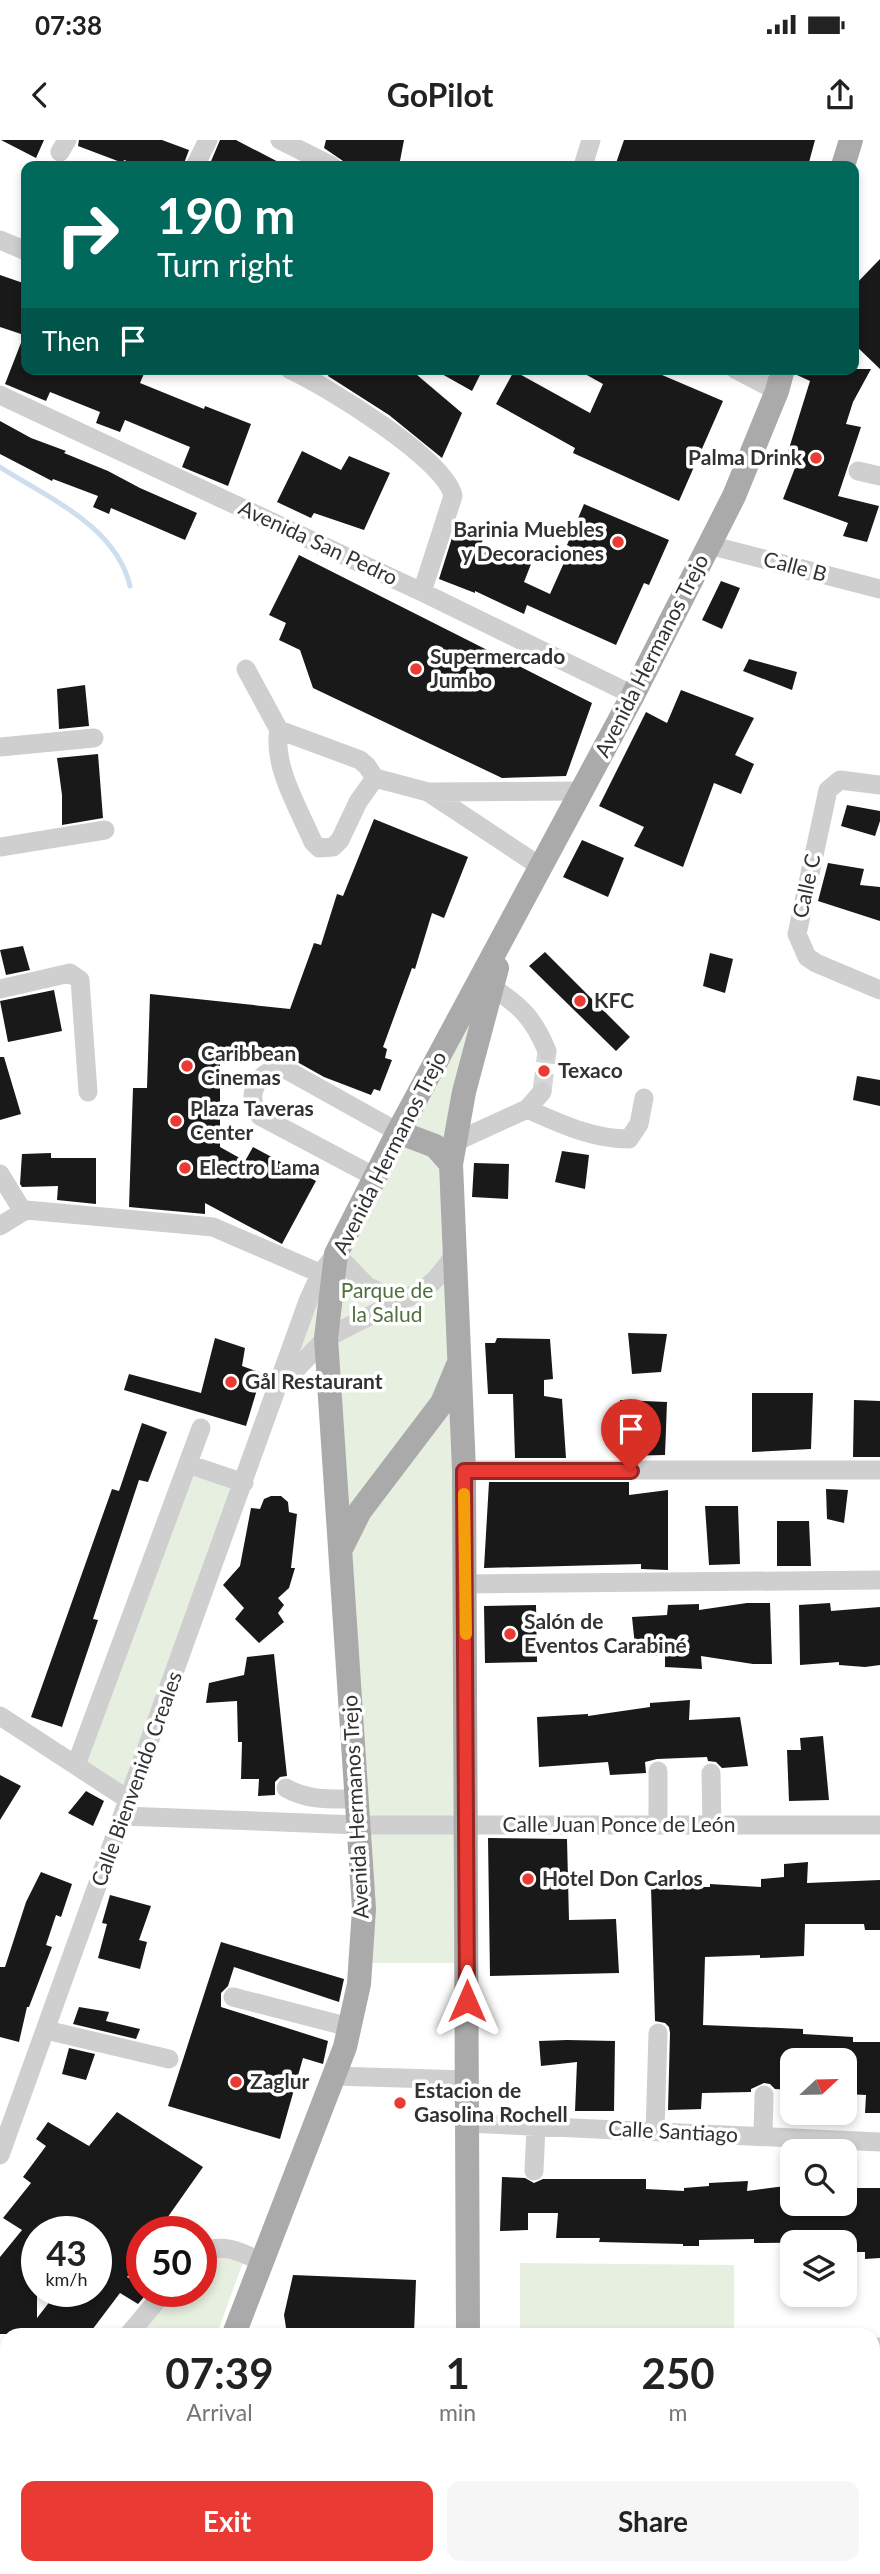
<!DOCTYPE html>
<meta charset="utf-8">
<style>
:root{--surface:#fff;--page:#f6f6f6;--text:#222;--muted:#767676;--accent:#e93b34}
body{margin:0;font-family:Lato,sans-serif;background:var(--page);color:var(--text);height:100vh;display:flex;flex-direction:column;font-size:26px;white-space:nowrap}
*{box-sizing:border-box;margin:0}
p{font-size:23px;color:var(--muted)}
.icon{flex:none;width:38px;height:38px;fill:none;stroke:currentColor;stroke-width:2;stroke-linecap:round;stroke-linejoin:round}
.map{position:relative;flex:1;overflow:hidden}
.panel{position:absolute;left:0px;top:2188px;width:880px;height:247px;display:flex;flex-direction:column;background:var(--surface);border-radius:21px 21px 0 0;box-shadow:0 4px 10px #0003}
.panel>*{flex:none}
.top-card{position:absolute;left:21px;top:21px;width:838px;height:214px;border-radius:14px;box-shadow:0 4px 10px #0003;background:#00695c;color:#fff;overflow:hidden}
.needle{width:46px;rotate:68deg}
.buttons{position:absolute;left:780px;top:1908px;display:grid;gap:14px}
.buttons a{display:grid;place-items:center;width:77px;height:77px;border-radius:14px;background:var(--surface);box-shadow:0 4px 10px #0003;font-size:35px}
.speed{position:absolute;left:21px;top:2076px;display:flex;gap:14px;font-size:35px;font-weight:700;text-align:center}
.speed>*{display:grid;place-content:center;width:91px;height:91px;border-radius:50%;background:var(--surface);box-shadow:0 4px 10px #0003;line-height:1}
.speed small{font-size:18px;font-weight:400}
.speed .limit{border:10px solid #d22;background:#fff;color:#111}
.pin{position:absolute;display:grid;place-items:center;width:60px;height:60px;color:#fff;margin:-72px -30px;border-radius:50% 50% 50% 0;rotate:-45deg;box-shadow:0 0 7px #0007}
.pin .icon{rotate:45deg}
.me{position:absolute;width:77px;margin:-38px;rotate:0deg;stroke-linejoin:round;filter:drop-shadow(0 0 5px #0008)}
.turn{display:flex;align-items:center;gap:24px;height:147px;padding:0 21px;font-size:32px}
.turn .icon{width:91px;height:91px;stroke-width:2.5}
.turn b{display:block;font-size:49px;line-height:60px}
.then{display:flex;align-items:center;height:66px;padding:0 21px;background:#0003;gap:14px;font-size:26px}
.eta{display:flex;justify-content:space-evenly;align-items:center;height:119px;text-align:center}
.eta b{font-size:42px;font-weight:700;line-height:49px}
.primary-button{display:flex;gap:14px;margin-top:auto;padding:14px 21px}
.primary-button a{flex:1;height:80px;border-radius:14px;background:var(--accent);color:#fff;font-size:28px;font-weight:700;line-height:80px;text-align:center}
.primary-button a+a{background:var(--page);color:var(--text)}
.status{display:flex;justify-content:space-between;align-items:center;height:49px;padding:0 35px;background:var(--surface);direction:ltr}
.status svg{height:19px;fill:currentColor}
header{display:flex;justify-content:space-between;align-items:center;height:91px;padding:0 21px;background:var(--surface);font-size:32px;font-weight:700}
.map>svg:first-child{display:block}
.green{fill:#e7efe1}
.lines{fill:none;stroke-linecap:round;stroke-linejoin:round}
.stream{stroke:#cddeee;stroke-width:5}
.building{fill:#191919;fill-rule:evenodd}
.minor-tunnel{stroke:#d6d6d6;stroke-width:19;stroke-dasharray:19 10;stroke-linecap:butt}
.minor{stroke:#cfcfcf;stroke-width:19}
.major{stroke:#aaa;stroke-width:24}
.route-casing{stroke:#972622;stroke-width:18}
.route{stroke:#e93b34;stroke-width:12}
.slow{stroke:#f59e0b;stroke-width:12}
.poi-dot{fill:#e93b34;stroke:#fff;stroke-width:2.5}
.labels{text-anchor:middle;stroke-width:7;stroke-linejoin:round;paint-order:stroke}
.poi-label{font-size:21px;font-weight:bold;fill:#323232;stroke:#fff;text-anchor:start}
.street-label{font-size:21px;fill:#323232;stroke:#fff}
.park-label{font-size:21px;fill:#4f703e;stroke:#fff}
</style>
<div class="status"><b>07:38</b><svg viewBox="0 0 49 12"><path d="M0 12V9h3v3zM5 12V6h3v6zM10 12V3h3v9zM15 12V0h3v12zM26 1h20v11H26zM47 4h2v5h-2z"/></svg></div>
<header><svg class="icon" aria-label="back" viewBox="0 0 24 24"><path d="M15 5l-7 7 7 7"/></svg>GoPilot<svg class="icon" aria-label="share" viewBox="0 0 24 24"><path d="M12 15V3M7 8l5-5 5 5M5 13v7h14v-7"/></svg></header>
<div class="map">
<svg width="880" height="2434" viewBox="0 0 880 2434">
<rect width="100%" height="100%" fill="#fff"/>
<path class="green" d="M504 796 451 1024 467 1823H360L326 1199 284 1244 308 1161Z
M190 1320 244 1343 129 1660 76 1625Z
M201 2113 246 2114 217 2194H129L165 2151H201Z
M520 2123 734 2125V2193L520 2194Z
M873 2223H880V2434H829V2427H873Z"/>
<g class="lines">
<path class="stream" d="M0 327C48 358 116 386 130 446"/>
</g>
<path class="building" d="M1 0H44L36 18Z
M79 0H162L189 10 183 26H141L124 20 123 23 78 6Z
M220 0H236L286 26H209Z
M326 0H404L399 26H361L343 21 324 8Z
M624 0H815L808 26H615Z
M880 119V229L854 204V146Z
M0 135 26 144V229H146L140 243 204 269 205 266 251 284 228 346 182 327 190 307 125 280 120 292 96 283 100 272 50 252 46 261 5 244 24 195 0 187Z
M331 229H410L462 273 442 318 389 275 328 236Z
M433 229H483L472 251Z
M576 229H648L723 261 679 361 573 313 575 308 496 264 514 231 590 273 603 244Z
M797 229H871L853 262 846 284 861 287 838 356 879 366 867 402 843 396 848 383 783 359 798 320 787 315 810 241 797 235Z
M0 281 31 298 66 311 64 313 108 331 140 348 197 373 185 400 111 368 109 374 93 367 98 356 53 339 52 341 0 314Z
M302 311 341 330 349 316 390 333 364 390 314 373 311 378 277 362Z
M584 364 669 400 649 445 644 443 616 505 527 465 524 474 475 451V453L439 439 457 382 485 393 481 405 533 419 524 442 550 454 571 407 567 405Z
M299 415 592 563 566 636 502 638 313 548 300 510 279 500 286 483 269 475Z
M721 441 740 448 722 489 702 480Z
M749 519 797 532 792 550 743 531Z
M85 545 89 586 59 589 57 549Z
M681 550 754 578 735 615 754 624 741 654 714 643 683 727 634 706 644 687 599 666 646 572 667 583Z
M98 614 103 678 62 685V655L57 618Z
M847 665 880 671V681L875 696 841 686Z
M374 679 468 717 444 778 432 773 415 829 412 828 383 907 387 909 385 918 392 920 380 951 374 949 371 955 324 937 290 918 269 919 220 912V1007L245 1021 253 1007 316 1041 282 1104 205 1063V1074L129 1067 133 948H147L150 854 290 869 314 803 321 805 337 754 343 756Z
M582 700 624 718 608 757 563 737Z
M828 723 864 729 860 745 880 747V781L818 761Z
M23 806 30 830 6 835 0 810Z
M545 812 630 897 616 911 529 826Z
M710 813 733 819 725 853 703 846Z
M54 850 62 891 8 902 0 861Z
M0 917H4L21 974 0 980Z
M857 936 880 940V966L853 960Z
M562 1011 589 1015 585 1049 555 1042Z
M51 1013V1018H96V1064L57 1060 58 1046 22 1047 20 1044 22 1014Z
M474 1023 509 1024 508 1059 472 1057Z
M628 1193 667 1194 661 1232 632 1234Z
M215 1198 245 1208 242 1226 262 1233 246 1286 124 1250 129 1234 201 1253Z
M497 1198 550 1199 553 1239 544 1240V1256L562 1259 566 1318H515L513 1254H488L485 1203H495Z
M752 1253H813L811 1309 752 1312Z
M620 1260 667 1262 665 1315 619 1316Z
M854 1260 880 1261V1317H853Z
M142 1283 167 1292 148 1342 139 1340 93 1479 98 1480 62 1587 31 1577 112 1349 119 1351Z
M489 1342H629V1355L668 1350V1430L641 1429V1424L484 1428Z
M826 1349 848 1350 844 1383 827 1379Z
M271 1356H281L288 1362 289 1372 297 1374 291 1428H295L289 1448 278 1458 284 1465 278 1473 284 1482 259 1503 235 1479 244 1468 223 1445 240 1426 251 1368 260 1369 264 1359Z
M705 1366H738L740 1424 709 1425Z
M777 1381H809L811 1426H777Z
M747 1463H770L772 1524H753L701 1516 702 1529 665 1527V1516H636L632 1477 667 1475 668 1465 699 1464V1470Z
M830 1463 831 1471 880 1467V1525L865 1527 839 1525V1522L800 1525 799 1465Z
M536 1465 537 1522 485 1523 484 1466Z
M274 1514 287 1636 280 1637 275 1642V1655L258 1656 259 1639H241L242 1602H238L237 1561 206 1563 209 1543 244 1535 247 1517Z
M690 1560 689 1580 740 1577 748 1626 722 1628 716 1622 708 1621 707 1617 657 1619 645 1622 646 1633 610 1635 608 1622 539 1627 537 1577 588 1574V1576L650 1567V1563Z
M823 1596 829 1660 789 1661 787 1610H801L800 1598Z
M0 1635 21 1646 0 1680Z
M86 1651 104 1661 93 1686 68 1673Z
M488 1698 567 1699 569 1780 616 1779 619 1833 490 1836Z
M808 1722 807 1743 880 1740V1790H865L864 1784H805L804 1816 760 1818V1815L705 1817 703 1885 803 1889V1894L853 1897V1902H880V1973H865L866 1955 845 1954V1920H793V1950L775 1949 770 1944 764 1943 751 1949V1952L702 1953 701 1969 668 1970 670 1893 669 1887 665 1883 655 1881 651 1747H710V1744L761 1747V1739L784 1737V1724Z
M41 1732 72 1744 61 1777 56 1775 46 1805 52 1807 29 1867H27L19 1902 0 1897V1827H5L26 1762Z
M110 1755 151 1766 139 1800 147 1802 140 1829 98 1818 107 1784 102 1783Z
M221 1802 344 1839 339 1862 234 1827 228 1846 221 1853V1867L328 1901 323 1924 303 1918 280 1999 168 1966Z
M79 1867 109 1872 106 1881 140 1889 136 1899 73 1884Z
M567 1900 615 1901 614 1971H575L577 1922 541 1926 539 1901Z
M69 1908 95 1914 86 1940 62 1934Z
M117 1972 203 2027 158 2091H142V2115L127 2137 142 2146V2151H149L138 2164 120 2153 89 2194H0V2117L22 2090 3 2078 31 2043 23 2037 46 2006 36 1999 48 1982 89 2006ZM37 2091H96V2151H58L37 2178Z
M502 2037 525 2038 534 2043 543 2039H646V2049L684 2051V2048L709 2046V2043L748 2041 747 2051 793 2045V2063H845V2048H880V2118L865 2119V2112H845V2102L754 2103V2099L699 2100V2106H683V2104L599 2102 600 2098H556L558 2073H528V2090L500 2091Z
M293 2135 416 2140 414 2194H287L284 2175Z"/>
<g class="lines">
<path class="minor-tunnel" d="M542 952 547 911"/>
<path class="minor" d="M280 0 332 26
M60 12 67 0
M195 26 208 0
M583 26 591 0
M0 100 26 111
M289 229C324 245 446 319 453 356L422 452
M735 229 777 251
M0 255 422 452 633 555
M858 331 880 336
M709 405 880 449
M246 529 279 590C272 625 299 669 313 702L319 708 333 707 340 700 358 662 375 638
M279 590 360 620 367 626 375 638 428 652 582 651
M0 607 94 598
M880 645 840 640 828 650 797 794 807 817 816 823 880 850
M428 652 541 727
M0 707 105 690
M492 847C521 866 534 879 547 911
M0 849 70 833 80 840 88 952
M527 969C561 984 592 999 629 999L639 984 644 958
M455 1002 527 969 542 952
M0 1034 22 1070
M375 1037 260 976C243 955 259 927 285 929L398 992
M0 1086 26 1070 213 1087 331 1138
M285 1241 326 1198 399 1161
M188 1324 244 1343
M464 1330H880
M466 1444 880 1440
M0 1576 129 1660
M76 1625 201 1288
M658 1631V1685
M711 1633 712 1685
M286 1648C308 1661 332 1659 356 1659
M123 1676 358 1685H880
M233 1857 349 1887
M46 1890 169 1919
M334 1936 467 1940
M467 1983 880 2002
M655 1992 658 1893
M763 1996 764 1955
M0 2015 308 1161 320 1134 336 1114 367 1146 399 1161C429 1150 439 1138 456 1112
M534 2031 536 1986
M201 2113C223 2102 241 2112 262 2122
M129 2194 165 2151
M873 2208 880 2207
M0 2342 7 2343
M694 2427V2434"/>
<path class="major" d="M843 26 851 0
M398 992 435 1006 451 1024
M342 1407 360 1371 442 1263 457 1227
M234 2194 345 1907 359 1844 364 1769 326 1198 336 1114 398 992 633 555 734 356 777 251 783 229
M468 2194 464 1330 451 1024 464 952 497 828
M469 2427V2434
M141 2434 144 2427"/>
</g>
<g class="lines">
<g class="route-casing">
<path id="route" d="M467 1861 464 1331H631"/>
</g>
<use href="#route" class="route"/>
<path class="slow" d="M464 1354 466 1494"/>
</g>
<g class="poi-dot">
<circle cx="816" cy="318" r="7"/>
<circle cx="618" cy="402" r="7"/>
<circle cx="416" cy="529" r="7"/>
<circle cx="580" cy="861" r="7"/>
<circle cx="187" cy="926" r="7"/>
<circle cx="544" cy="931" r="7"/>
<circle cx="176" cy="981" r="7"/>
<circle cx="185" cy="1028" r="7"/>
<circle cx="231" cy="1242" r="7"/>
<circle cx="510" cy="1494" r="7"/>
<circle cx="528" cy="1739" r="7"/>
<circle cx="236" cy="1942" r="7"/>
<circle cx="400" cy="1963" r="7"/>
</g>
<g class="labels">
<g class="poi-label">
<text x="802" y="325" text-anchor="end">Palma Drink</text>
<text x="604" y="397" text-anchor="end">Barinia Muebles<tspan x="604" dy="24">y Decoraciones</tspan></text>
<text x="430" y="524">Supermercado<tspan x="430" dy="24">Jumbo</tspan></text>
<text x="594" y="868">KFC</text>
<text x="201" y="921">Caribbean<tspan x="201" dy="24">Cinemas</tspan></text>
<text x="558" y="938">Texaco</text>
<text x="190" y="976">Plaza Taveras<tspan x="190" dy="24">Center</tspan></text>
<text x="199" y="1035">Electro Lama</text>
<text x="245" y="1249">Gål Restaurant</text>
<text x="524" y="1489">Salón de<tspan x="524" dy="24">Eventos Carabiné</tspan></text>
<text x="542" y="1746">Hotel Don Carlos</text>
<text x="250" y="1949">Zaglur</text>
<text x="414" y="1958">Estacion de<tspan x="414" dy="24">Gasolina Rochell</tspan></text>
</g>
<g class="street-label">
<text transform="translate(318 403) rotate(25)" y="7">Avenida San Pedro</text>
<text transform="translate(795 427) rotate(15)" y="7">Calle B</text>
<text transform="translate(652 516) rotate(-63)" y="7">Avenida Hermanos Trejo</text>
<text transform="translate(807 746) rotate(-78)" y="7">Calle C</text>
<text transform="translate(390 1013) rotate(-63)" y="7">Avenida Hermanos Trejo</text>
<text transform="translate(137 1639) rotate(-70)" y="7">Calle Bienvenido Creales</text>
<text transform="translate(356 1667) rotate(-93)" y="7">Avenida Hermanos Trejo</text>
<text x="619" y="1692">Calle Juan Ponce de León</text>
<text transform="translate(673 1992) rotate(3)" y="7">Calle Santiago</text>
</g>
<g class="park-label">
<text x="387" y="1158">Parque de<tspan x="387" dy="24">la Salud</tspan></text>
</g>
</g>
</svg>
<div class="buttons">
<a><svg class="needle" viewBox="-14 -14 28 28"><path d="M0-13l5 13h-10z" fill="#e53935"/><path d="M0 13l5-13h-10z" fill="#767676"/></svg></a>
<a><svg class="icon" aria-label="search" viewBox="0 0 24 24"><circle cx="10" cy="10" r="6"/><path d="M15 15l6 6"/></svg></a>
<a><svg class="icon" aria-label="layers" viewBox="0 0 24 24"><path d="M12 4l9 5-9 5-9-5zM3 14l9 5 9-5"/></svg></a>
</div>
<div class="speed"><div>43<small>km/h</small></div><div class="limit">50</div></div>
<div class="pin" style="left:631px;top:1331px;background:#d93025"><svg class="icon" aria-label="arrive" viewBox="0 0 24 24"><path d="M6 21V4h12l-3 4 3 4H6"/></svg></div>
<svg class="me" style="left:467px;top:1861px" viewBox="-20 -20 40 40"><path d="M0-17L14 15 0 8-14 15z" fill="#e93b34" stroke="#fff" stroke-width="4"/></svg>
<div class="top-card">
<div class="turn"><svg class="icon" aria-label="right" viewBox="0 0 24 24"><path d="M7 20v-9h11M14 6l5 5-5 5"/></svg><div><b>190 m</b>Turn right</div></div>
<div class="then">Then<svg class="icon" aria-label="arrive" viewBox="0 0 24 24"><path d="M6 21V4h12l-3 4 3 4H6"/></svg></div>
</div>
<section class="panel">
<div class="eta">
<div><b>07:39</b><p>Arrival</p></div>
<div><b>1</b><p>min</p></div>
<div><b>250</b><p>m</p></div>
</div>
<div class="primary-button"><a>Exit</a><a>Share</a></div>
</section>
</div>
